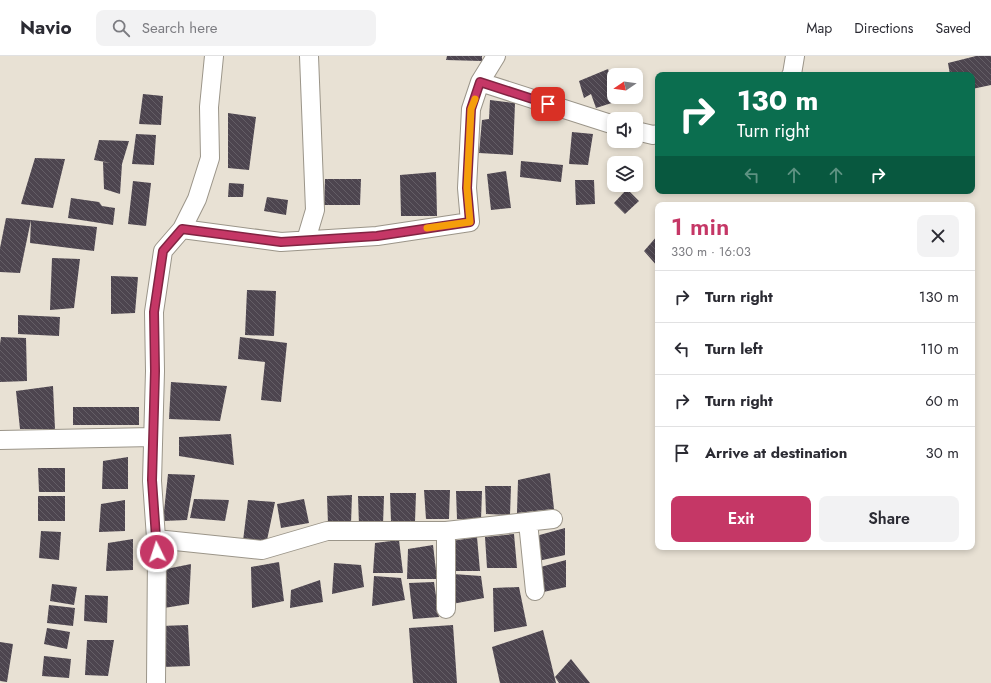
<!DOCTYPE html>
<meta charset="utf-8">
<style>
:root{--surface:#fff;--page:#f2f2f3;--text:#2b2b33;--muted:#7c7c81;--line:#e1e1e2;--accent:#c53766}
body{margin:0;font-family:Jost,sans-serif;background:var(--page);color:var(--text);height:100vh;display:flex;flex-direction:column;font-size:15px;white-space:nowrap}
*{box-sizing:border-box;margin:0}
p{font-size:13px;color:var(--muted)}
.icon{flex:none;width:22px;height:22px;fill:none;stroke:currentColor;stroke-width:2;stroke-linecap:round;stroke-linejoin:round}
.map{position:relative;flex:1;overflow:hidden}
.details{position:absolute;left:655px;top:146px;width:320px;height:348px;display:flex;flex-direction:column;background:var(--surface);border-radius:8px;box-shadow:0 2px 6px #0003}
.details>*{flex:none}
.guide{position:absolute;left:655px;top:16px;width:320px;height:122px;border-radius:8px;box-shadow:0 2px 6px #0003;background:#0b6e4f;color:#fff;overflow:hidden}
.needle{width:26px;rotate:257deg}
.buttons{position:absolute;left:607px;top:12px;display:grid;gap:8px}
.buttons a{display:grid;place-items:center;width:36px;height:36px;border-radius:8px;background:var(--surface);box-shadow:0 2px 6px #0003;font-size:20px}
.pin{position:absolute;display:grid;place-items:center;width:34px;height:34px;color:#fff;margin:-17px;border-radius:8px;box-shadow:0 2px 6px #0006}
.me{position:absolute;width:44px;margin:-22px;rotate:356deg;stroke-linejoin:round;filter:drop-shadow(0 0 3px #0008)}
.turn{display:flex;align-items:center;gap:14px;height:84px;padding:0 16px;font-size:18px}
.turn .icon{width:52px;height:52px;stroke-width:2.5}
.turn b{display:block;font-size:28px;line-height:34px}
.lanes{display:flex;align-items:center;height:38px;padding:0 16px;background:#0003;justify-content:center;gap:20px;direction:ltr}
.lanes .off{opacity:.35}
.round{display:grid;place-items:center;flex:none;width:42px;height:42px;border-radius:8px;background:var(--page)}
.head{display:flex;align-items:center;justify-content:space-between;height:68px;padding:0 16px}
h1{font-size:24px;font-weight:600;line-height:30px;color:var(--accent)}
.cta{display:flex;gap:8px;margin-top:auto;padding:8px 16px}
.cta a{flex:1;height:46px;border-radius:8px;background:var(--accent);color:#fff;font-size:16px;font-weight:600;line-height:46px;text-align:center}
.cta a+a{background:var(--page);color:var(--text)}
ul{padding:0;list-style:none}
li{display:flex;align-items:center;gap:12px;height:52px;padding:0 16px;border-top:1px solid var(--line)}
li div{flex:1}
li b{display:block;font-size:15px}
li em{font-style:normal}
header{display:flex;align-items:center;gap:24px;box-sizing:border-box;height:56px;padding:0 20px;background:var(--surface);border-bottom:1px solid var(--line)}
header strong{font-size:19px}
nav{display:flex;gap:22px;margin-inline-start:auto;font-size:14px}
.search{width:280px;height:36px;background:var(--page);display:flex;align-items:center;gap:10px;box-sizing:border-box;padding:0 14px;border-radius:8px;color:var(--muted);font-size:15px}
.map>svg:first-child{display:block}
.building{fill:url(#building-back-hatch)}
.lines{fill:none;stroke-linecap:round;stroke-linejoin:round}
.minor-casing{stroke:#9b9589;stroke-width:20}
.minor{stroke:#fff;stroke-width:18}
.route-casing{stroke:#802442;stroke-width:10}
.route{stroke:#c53766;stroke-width:7}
.slow{stroke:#f59e0b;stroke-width:7}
</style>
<header>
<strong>Navio</strong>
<div class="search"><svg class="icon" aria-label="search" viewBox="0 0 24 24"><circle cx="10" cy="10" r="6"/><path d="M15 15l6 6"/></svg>Search here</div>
<nav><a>Map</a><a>Directions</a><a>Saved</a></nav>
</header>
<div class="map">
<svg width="991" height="627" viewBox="0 0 991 627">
<defs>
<pattern id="building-back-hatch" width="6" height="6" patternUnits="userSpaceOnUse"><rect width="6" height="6" fill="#4d454f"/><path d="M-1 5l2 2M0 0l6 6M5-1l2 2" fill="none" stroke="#645e66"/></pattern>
</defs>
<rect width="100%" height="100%" fill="#e8e1d4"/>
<path class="building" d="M447 0H482V5L446 4Z
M976 0H991V29L972 33V19H950L948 7Z
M608 13 614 28V41H620L621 44 596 52 591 38 584 42 579 25Z
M143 38 163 40 161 69 139 68Z
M490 44 515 47 513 99 479 97 482 64 489 63Z
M228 57 256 61 249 114 228 112Z
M572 76 593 78 588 109 569 108Z
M136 78 156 79 154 109 132 108Z
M99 84 129 85 122 108 120 138 104 133 103 106 111 107 94 104Z
M35 102 65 103 53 152 21 148Z
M521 105 563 109 561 126 520 121Z
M506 115 511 152 491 154 487 118Z
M436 116 437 160H401L400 119Z
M325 123H361L360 149H324Z
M575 124H594L595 148 576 149Z
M133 125 151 127 146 170 128 168Z
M229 127 244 128 243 141H228Z
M627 133 639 145 625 158 614 147Z
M267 141 288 144 286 159 264 155Z
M71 142 99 146 102 150 115 152 113 169 68 162Z
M6 162 31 164 97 171 94 195 30 187 31 164 20 217 0 216V192Z
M658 179V211L644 195Z
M52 202 80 203 74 252 50 254Z
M111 220 138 221 135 257 111 258Z
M247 234 276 235 274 280 245 279Z
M18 259 60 261 59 280 18 278Z
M1 281 26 282 27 325 0 326V288Z
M240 281 287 287 281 346 261 344 265 306 238 303Z
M171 326 227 330 220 365 169 363Z
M53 330 55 373H20L16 335Z
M73 351H139V369H73Z
M231 378 234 409 179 400V381Z
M128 401V433H102L103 405Z
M38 412H65V436H39Z
M550 417 554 453 517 457 518 424Z
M168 418 195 419 187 464 163 465Z
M485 430H511L510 459 486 458Z
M424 434H450L449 463H426Z
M456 435H482L481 464 457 463Z
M390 437H416L415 466H391Z
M352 439 351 468H328L327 440Z
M38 440H65V465H38Z
M358 440H384L383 469H359Z
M194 443 229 444 225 465 190 462Z
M304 443 309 467 281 472 277 448Z
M125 444V475L99 476 101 448Z
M248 444 275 446 267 484 243 485Z
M565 472V499L538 505 536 480Z
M41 475 61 476 59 504 39 502Z
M514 478 517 512H487L485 481Z
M477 481 480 515H450L452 485Z
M133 483V514L106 515 108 487Z
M399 484 403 517H373L375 487Z
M433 489 437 523H407L408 493Z
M566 504V531L539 537 537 512Z
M279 506 284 545 252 552 251 511Z
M334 507 361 509 364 531 332 538Z
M191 508 189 548 164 552 166 513Z
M453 518 481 520 484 542 452 548Z
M374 520 401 522 405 544 372 550Z
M320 524 323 546 290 552 291 534Z
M434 526 439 561 413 563 409 527Z
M52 528 77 531 74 549 50 545Z
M519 531 527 570 494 576 493 532Z
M85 539 108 540 107 567 84 565Z
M49 549 75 552 73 570 47 567Z
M188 569 190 610 163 611 161 570Z
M453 569 457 627H413L409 572Z
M47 572 70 576 67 593 44 588Z
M543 574 556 627H500L492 591Z
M87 584H114L108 620 85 619Z
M0 586 13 588 7 626 0 625Z
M44 600 71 603 69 622 42 620Z
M571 603 590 627H559L555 621Z"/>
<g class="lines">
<g class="minor-casing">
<path id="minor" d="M791 19 792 18 795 0
M480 26 614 69
M636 75 653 79 658 78
M182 173 281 186 377 180 470 166 467 132 471 53 480 26 496 0
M306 184 315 154 309 0
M0 384 153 381
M528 466 535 535
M446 475V553
M156 483 262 494 327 475H446L553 463
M156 627 157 496 152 425 155 315 154 256 163 195 182 173 197 143 210 102 209 51 214 0"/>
</g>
<use href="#minor" class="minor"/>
</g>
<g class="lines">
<g class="route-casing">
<path id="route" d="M157 496 152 424 155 315 154 256 163 195 182 173 281 186 377 180 470 166 467 132 471 53 480 26 548 48"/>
</g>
<use href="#route" class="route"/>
<path class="slow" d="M427 172 470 166 467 132 471 53 475 43"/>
</g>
</svg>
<div class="buttons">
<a><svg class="needle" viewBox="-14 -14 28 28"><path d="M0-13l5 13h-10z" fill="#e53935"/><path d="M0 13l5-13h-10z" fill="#7c7c81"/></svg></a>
<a><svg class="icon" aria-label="sound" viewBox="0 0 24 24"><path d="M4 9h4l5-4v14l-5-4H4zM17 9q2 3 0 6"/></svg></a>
<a><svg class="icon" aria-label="layers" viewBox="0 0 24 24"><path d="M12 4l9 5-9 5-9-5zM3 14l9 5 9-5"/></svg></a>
</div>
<div class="pin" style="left:548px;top:48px;background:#d93025"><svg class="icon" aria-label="arrive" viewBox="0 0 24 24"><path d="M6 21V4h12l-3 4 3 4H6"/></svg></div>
<svg class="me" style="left:157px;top:496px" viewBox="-20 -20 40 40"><circle r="17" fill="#c53766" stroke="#fff" stroke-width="3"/><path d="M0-11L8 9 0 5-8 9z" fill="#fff"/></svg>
<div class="guide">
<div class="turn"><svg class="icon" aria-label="right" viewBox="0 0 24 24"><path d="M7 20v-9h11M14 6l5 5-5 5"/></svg><div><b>130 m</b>Turn right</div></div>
<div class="lanes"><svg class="icon off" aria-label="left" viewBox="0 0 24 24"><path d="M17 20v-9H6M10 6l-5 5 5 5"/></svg><svg class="icon off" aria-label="ahead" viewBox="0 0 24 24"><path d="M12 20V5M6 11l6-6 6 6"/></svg><svg class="icon off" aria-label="ahead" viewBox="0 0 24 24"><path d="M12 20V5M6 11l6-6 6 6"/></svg><svg class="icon" aria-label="right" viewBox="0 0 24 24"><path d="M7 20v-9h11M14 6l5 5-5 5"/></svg></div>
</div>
<section class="details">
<div class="head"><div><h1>1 min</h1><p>330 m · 16:03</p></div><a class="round"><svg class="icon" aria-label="close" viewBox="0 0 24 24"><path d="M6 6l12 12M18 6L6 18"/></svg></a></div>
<ul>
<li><svg class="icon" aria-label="right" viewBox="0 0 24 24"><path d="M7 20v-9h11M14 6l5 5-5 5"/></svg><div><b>Turn right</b></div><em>130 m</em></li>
<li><svg class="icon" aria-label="left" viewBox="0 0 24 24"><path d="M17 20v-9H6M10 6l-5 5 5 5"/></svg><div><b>Turn left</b></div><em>110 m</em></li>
<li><svg class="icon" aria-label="right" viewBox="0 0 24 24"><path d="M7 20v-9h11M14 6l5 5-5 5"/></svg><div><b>Turn right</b></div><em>60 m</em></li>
<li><svg class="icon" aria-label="arrive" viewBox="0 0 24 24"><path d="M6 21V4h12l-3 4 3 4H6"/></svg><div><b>Arrive at destination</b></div><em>30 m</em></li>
</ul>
<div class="cta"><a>Exit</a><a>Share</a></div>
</section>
</div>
